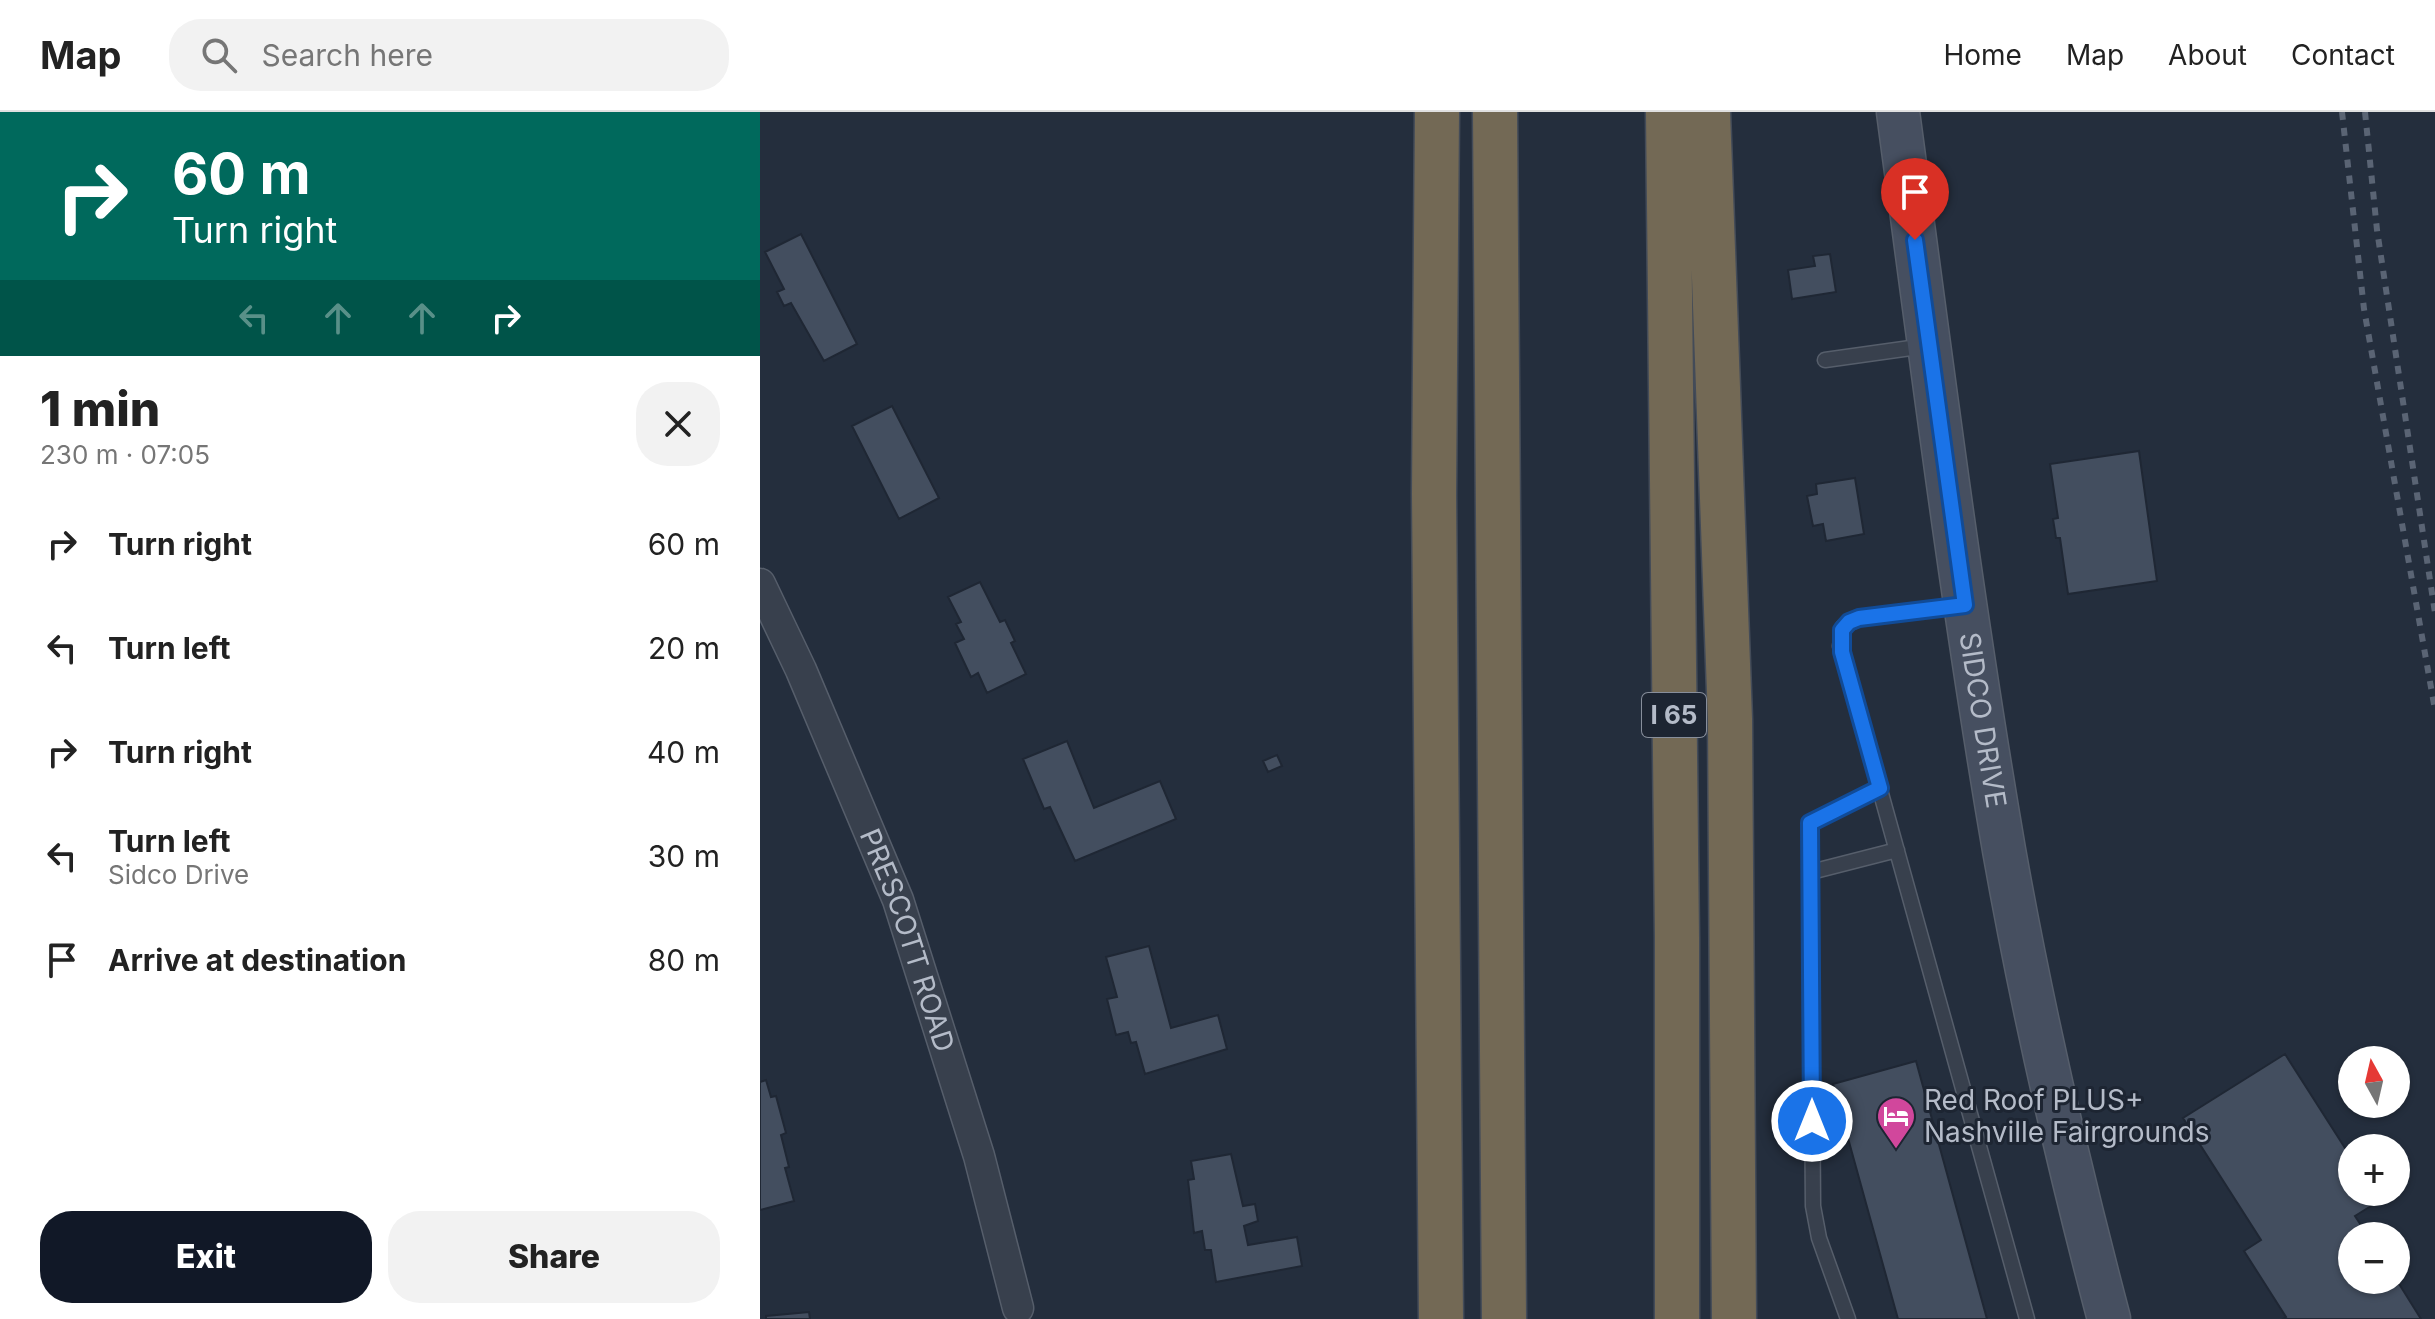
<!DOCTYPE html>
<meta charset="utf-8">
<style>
:root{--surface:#fff;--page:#f2f2f2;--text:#222;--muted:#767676;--line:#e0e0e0;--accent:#111827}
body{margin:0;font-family:Inter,sans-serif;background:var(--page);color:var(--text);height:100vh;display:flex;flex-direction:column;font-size:30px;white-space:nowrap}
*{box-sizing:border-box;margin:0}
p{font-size:26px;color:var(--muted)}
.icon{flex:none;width:44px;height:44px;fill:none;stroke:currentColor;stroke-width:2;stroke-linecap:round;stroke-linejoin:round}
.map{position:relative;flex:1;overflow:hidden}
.sheet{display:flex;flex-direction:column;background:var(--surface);width:760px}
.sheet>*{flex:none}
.banner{background:#00695c;color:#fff;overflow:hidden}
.needle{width:52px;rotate:352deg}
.buttons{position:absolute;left:1578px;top:934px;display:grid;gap:16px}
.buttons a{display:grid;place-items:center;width:72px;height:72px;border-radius:50%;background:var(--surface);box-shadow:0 2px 6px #0004;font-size:40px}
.pin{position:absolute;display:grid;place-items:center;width:68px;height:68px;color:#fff;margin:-82px -34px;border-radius:50% 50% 50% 0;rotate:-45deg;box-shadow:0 0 8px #0007}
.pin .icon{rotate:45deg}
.me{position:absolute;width:88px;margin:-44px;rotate:0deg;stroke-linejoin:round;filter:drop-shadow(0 0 6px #0008)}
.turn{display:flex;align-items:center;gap:28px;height:168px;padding:0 40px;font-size:36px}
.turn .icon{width:104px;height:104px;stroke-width:2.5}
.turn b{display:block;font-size:56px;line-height:68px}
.lanes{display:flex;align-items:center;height:76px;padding:0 40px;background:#0003;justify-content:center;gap:40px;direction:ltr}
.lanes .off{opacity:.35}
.round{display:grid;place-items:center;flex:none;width:84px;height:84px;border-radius:32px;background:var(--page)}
.headline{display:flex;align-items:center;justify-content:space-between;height:136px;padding:0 40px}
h1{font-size:48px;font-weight:800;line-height:60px}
.primary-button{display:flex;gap:16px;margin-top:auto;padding:16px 40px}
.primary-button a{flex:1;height:92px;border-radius:32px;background:var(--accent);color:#fff;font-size:32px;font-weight:800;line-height:92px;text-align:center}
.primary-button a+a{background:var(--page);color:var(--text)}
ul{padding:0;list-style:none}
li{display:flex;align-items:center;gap:24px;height:104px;padding:0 40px}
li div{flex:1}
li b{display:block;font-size:30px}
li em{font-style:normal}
header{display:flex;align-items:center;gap:48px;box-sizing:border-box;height:112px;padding:0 40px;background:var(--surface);border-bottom:2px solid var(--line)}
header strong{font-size:38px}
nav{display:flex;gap:44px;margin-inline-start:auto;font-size:28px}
.search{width:560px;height:72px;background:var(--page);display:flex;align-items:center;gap:20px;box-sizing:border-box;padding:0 28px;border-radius:32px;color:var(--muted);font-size:30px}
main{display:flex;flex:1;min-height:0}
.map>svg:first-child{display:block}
.building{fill:#434e5f;stroke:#1f2734;stroke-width:2}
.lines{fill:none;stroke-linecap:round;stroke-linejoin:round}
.lane-casing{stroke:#565e6b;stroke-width:17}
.street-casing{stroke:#565e6b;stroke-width:33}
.secondary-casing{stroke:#565e6b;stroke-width:45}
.highway-casing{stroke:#434b58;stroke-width:47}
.lane{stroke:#38404d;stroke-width:14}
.street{stroke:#38404d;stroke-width:30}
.secondary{stroke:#464f60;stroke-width:42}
.highway{stroke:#736955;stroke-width:44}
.rail{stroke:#5a6474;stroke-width:6;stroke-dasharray:8 8;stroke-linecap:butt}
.route-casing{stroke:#114b97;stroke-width:20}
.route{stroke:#1a73e8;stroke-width:14}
.labels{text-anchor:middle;stroke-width:6;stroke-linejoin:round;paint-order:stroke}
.shield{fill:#1d2532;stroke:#878e9b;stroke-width:2}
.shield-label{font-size:26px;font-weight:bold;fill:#b4bbc8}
.street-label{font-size:28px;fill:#b4bbc8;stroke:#1d2532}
.poi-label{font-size:28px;fill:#b4bbc8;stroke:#1d2532;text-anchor:start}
</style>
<header>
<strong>Map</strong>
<div class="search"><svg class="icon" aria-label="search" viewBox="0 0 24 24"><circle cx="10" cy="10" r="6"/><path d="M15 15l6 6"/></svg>Search here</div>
<nav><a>Home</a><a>Map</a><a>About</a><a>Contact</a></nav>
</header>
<main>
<section class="sheet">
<div class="banner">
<div class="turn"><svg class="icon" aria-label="right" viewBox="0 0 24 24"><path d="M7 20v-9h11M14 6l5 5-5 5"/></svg><div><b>60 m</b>Turn right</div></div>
<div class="lanes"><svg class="icon off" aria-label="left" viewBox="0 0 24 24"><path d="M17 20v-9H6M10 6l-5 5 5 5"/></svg><svg class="icon off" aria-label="ahead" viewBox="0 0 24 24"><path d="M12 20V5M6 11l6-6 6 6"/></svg><svg class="icon off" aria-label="ahead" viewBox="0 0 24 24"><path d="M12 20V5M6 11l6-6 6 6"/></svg><svg class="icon" aria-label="right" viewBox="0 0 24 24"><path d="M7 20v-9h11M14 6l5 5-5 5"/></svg></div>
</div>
<div class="headline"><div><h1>1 min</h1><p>230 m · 07:05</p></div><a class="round"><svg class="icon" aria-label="close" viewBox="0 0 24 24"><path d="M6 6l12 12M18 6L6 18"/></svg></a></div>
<ul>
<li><svg class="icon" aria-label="right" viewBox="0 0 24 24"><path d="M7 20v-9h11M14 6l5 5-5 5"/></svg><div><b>Turn right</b></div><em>60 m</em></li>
<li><svg class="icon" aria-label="left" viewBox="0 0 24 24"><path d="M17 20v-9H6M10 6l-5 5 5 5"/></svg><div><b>Turn left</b></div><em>20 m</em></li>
<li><svg class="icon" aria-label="right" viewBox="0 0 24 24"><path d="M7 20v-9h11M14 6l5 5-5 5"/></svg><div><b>Turn right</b></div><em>40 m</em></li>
<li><svg class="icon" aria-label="left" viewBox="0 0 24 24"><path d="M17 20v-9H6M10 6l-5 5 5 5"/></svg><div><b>Turn left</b><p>Sidco Drive</p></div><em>30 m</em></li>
<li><svg class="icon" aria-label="arrive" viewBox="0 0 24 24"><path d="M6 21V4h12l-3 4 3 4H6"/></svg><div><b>Arrive at destination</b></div><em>80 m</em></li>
</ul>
<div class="primary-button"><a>Exit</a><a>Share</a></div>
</section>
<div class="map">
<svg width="1675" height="1207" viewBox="0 0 1675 1207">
<rect width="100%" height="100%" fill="#242e3d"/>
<path class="building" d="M41 122 97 232 64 249 31 191 24 194 17 180 24 177 5 140Z
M1070 142 1076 180 1032 187 1028 158 1055 154 1053 144Z
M132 294 179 386 139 407 92 314Z
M1379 339 1397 469 1308 482 1300 426H1296L1293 407 1298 406 1290 352Z
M1095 366 1104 422 1066 429 1063 412 1053 414 1047 384 1057 382 1056 372Z
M220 470 240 510 245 508 255 529 251 531 266 562 227 581 218 561 211 565 195 531 204 527 196 512 201 510 188 485Z
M307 629 334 696 400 669 416 707 315 749 290 695 284 697 263 647Z
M517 643 522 654 508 660 503 649Z
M389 834 411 916 458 903 467 937 385 962 376 930 371 931 368 920 356 923 347 887 357 885 346 845Z
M1525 942 1592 1047V1080H1613L1619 1089 1595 1104 1608 1124H1592V1168L1636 1167 1661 1207H1523L1526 1205 1484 1139 1501 1128 1423 1006Z
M1156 949 1227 1207H1138L1073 972Z
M6 968 11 985 16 984 26 1021 21 1023 29 1055 25 1056 34 1089 0 1098V970Z
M471 1042 483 1094 495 1092 498 1109 484 1114 488 1133 537 1125 542 1154 456 1170 451 1138H445L442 1119 434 1121 428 1068 434 1067 431 1049Z
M49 1200 50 1207H6V1204Z"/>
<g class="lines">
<g class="lane-casing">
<path id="lane" d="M1065 248 1165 234
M1202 493 1099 506 1083 515 1080 534 1267 1207
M1051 760 1137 738
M1088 1207 1059 1126 1053 1094 1050 711 1120 676"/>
</g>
<g class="street-casing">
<g id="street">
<path id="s1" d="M0 472 41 558 138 788 219 1044 258 1196"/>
</g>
</g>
<g class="secondary-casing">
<g id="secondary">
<path id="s2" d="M1138 0C1171 246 1202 493 1244 738 1272 896 1308 1052 1349 1207"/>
</g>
</g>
<g class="highway-casing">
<path id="highway" d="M677 0 674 382 681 1207
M735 0 744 1207
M908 0 917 826V1207
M948 0 970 607 974 1207"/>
</g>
<use href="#lane" class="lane"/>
<use href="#street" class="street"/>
<use href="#secondary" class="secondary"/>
<use href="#highway" class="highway"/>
<path class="rail" d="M1582 0 1604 197 1675 598
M1605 0 1617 118 1675 501"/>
</g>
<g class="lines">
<g class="route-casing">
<path id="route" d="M1052 1009 1050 711 1120 676 1082 540V518L1089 510 1099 506 1205 493 1155 128"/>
</g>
<use href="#route" class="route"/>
</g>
<defs>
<g id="hotel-pin" transform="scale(2)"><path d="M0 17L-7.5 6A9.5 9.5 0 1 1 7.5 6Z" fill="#d1479c" stroke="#1d2532"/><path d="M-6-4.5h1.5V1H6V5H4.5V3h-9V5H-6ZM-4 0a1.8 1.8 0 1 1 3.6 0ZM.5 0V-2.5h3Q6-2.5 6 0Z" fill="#fff"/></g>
</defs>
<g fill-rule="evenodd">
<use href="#hotel-pin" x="1136" y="1004"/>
</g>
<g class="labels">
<rect class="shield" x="882" y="581" width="64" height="44" rx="6"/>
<g class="shield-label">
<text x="914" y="612">I 65</text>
</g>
<g class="street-label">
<text dy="10" stroke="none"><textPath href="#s2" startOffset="614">SIDCO DRIVE</textPath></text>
<text dy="10" stroke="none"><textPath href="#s1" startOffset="386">PRESCOTT ROAD</textPath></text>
</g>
<g class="poi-label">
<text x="1164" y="998">Red Roof PLUS+<tspan x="1164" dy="32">Nashville Fairgrounds</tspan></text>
</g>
</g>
</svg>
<div class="buttons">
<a><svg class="needle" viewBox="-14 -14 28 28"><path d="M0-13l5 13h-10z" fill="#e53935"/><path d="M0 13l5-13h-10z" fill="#767676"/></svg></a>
<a>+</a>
<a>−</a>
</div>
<div class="pin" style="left:1155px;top:128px;background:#d93025"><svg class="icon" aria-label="arrive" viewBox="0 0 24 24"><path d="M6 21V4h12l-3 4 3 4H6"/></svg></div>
<svg class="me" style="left:1052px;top:1009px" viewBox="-20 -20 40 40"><circle r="17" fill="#1a73e8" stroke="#fff" stroke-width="3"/><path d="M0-11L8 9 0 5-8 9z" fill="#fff"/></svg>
</div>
</main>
